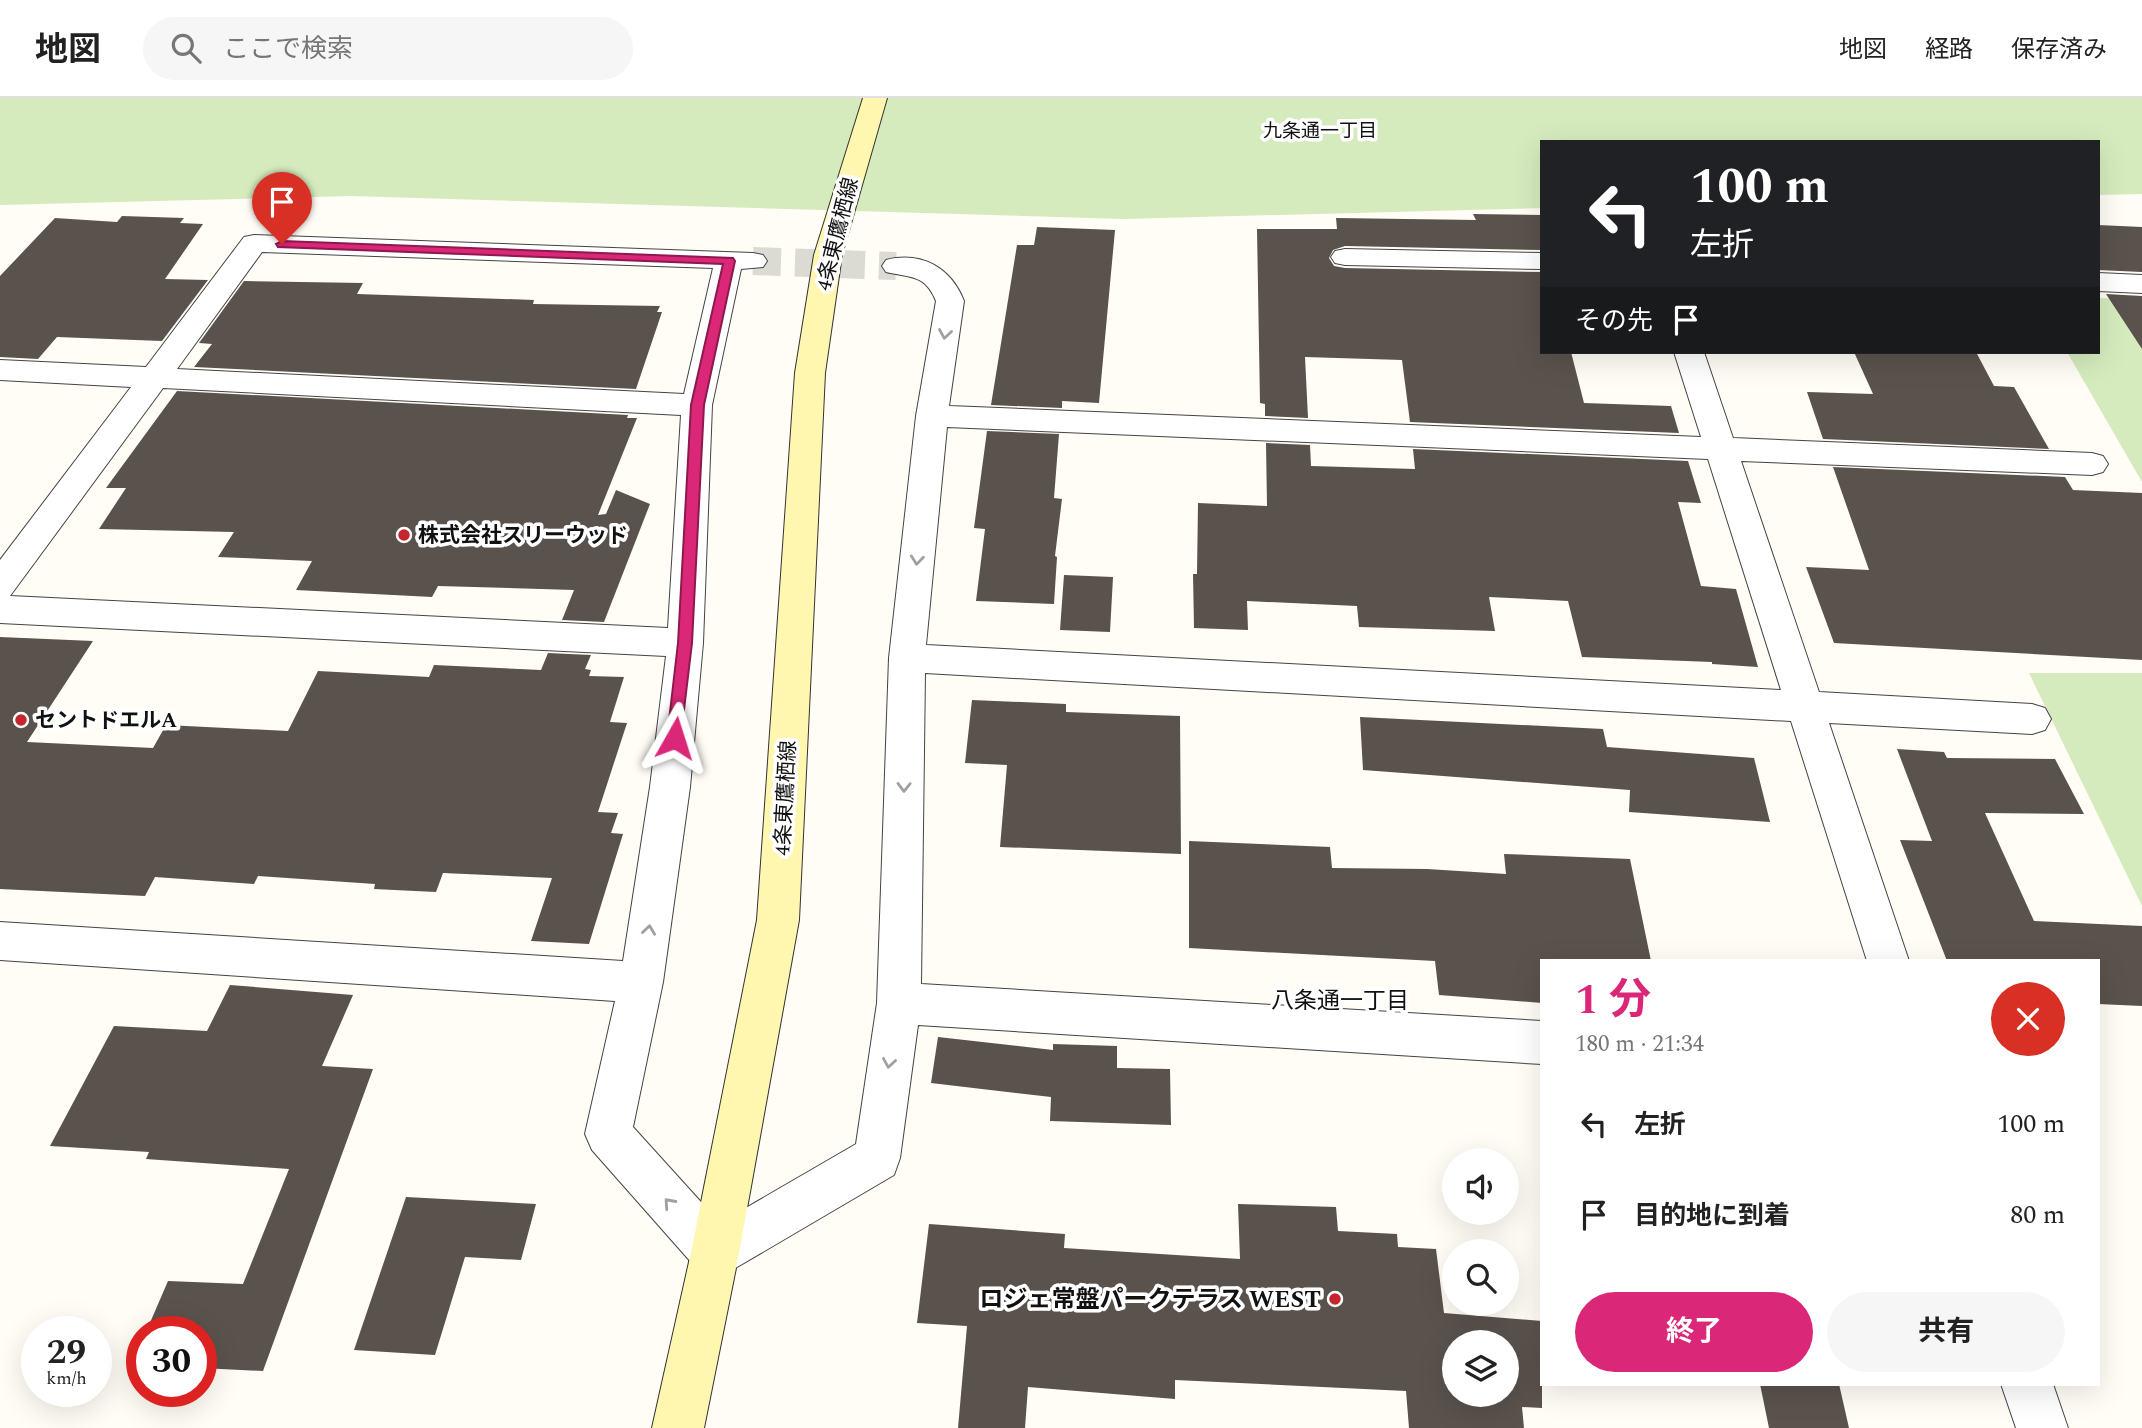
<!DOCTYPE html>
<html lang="ja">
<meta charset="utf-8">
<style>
:root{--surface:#fff;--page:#f6f6f6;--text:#222;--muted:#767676;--line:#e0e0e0;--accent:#db2777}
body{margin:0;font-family:Spectral,"Noto Sans JP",serif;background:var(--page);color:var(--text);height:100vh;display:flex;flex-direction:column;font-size:26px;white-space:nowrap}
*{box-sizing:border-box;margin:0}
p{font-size:23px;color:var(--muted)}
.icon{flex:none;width:38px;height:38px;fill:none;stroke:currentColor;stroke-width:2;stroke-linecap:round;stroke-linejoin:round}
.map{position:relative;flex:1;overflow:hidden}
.sheet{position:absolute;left:1540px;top:861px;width:560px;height:427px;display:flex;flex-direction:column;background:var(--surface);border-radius:0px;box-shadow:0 7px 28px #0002}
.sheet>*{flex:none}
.banner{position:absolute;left:1540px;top:42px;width:560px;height:214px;border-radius:0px;box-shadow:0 7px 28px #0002;background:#202124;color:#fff;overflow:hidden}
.fabs{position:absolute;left:1442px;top:1050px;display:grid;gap:14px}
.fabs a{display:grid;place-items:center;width:77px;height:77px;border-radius:50%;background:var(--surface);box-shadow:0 7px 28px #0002;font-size:35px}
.speed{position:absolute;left:21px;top:1218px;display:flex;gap:14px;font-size:35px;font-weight:700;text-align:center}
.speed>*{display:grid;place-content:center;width:91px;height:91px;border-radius:50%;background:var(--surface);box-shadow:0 7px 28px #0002;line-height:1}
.speed small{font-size:18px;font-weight:400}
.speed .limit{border:10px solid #d22;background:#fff;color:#111}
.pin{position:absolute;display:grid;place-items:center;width:60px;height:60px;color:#fff;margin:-72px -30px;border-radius:50% 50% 50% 0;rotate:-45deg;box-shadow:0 0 7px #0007}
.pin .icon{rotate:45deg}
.me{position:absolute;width:77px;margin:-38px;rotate:6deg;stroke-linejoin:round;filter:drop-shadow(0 0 5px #0008)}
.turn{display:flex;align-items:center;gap:24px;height:147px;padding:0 35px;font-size:32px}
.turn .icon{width:91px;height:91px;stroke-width:2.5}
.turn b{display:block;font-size:49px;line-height:60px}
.then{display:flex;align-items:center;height:66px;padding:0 35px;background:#0003;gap:14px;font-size:26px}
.round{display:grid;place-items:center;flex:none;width:74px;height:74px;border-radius:37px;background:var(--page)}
.overview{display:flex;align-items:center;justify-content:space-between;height:119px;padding:0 35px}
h1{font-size:42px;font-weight:700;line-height:52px;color:var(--accent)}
.action{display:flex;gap:14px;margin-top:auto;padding:14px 35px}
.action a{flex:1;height:80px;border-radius:42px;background:var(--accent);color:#fff;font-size:28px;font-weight:700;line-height:80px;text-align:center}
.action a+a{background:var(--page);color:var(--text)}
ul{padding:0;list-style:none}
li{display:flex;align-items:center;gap:21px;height:91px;padding:0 35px}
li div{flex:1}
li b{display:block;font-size:26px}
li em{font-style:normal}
header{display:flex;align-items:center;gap:42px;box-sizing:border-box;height:98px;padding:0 35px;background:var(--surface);border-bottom:2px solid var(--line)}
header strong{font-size:33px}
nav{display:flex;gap:38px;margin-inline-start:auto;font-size:24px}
.search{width:490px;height:63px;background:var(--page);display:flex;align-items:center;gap:18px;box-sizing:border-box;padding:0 24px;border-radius:38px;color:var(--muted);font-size:26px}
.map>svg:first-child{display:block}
.green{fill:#d5ebbd}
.building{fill:#5a524d;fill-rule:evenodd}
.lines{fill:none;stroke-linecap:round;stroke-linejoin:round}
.street-tunnel{stroke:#dbdad3;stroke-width:28;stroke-dasharray:28 14;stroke-linecap:butt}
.street-casing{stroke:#444;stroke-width:2}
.secondary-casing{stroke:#333;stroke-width:2}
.street{fill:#fff;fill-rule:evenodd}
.secondary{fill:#fff6b0;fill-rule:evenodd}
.oneway{stroke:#a0a0a0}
.route{fill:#db2777;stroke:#8e194d;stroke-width:2}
.poi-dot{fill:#c4262e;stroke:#fff;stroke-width:2.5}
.labels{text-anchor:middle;stroke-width:7;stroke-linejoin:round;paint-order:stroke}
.far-neighbourhood-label{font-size:19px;fill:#111;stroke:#fff}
.street-label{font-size:21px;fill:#111;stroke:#fff}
.poi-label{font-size:21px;font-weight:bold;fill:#111;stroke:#fff;text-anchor:start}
.neighbourhood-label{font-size:23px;fill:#111;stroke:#fff}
.near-poi-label{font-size:24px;font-weight:bold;fill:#111;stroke:#fff;text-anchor:end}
</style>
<header>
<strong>地図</strong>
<div class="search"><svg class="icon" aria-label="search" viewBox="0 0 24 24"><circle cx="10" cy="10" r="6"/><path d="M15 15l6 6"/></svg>ここで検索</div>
<nav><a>地図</a><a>経路</a><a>保存済み</a></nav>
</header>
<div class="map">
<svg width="2142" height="1330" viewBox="0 0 2142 1330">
<rect width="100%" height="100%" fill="#fffdf5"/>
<path class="green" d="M0 0H2142V96L2098 97V44H1542V110L1124 121 351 98 0 107Z
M2098 200 2142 201V384L2067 254H2098Z
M2029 575H2142V808Z"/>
<path class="building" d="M1473 116 1542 117V152L1345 148 1333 152 1329 160 1334 168 1345 170 1542 174V254H1571L1584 305 1671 308 1679 335 1410 324 1402 262 1305 259 1308 320 1265 318V306L1260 305 1257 131H1337L1336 120 1476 122Z
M122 118 184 120 180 125 203 126 165 181 208 182 162 243 57 239 38 261 0 259V178L55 120 117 124Z
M2098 127 2142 129V174L2098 172Z
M1037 129 1115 132 1099 305 1062 303V310L991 307 1017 147H1034Z
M244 183 363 185 357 196 534 202 533 206 660 208 657 214H662L636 291 194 269 212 246 199 245Z
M2106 196 2142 198V251Z
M1854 254H1976L1994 288 2014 289 2049 351 1823 341 1807 294 1873 296Z
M177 293 628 317 627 320H637L598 417 606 416 616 392 650 406 604 524 562 522 574 492 438 488 432 499 296 492 312 463 218 459 234 434 99 431 126 390H106Z
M987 333 1059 336 1054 400 1062 401 1055 458 1057 459 1054 506 976 503 985 431 974 430Z
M1266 345 1310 347 1311 368 1415 371 1413 351 1688 363 1701 405 1678 404 1701 488 1736 491 1758 569 1712 566V564L1582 559 1568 503 1489 499 1495 533 1359 529 1357 508 1247 503 1248 532 1194 530 1193 476H1197L1198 405 1267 408Z
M1833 369 2065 379 2073 392 2142 395V562L1834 545 1806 469 1869 472Z
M1064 477 1113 479 1110 534 1060 532Z
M0 539 93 543 27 644 153 650 166 627 288 633 318 573 429 579 434 567 541 572 548 555 591 557 585 571 591 572 589 578 624 579 610 624 627 625 598 714 618 715 611 735 623 736 589 846 531 843 552 780 443 775 436 794 374 791 375 786 258 778 254 786 155 779 145 798 0 791Z
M972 602 1066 606V614L1180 618 1181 756 1000 749 1007 667 965 665Z
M1360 619 1603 631 1607 649 1754 660 1770 724 1629 714 1630 692 1363 672Z
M1897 651 1944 654 1947 660 2055 661 2084 716 1985 715 2034 823 2142 828V908L2098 906V863H1947L1900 742 1932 743Z
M1189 743 1330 749 1332 770 1427 771 1506 776 1504 756 1630 761 1651 863H1542V905L1439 897 1435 863 1189 850Z
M230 887 353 897 322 968 373 971 263 1273 201 1270V1234H146L168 1183 243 1186 289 1071 146 1061 149 1054 50 1048 114 928 207 933Z
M938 939 1053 952V946L1117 948V970L1170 971 1171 1027 1050 1023 1051 999 931 985Z
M406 1099 536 1106 521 1162 465 1159 435 1257 354 1252Z
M1238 1106 1336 1109 1338 1133 1397 1136 1398 1149 1436 1151 1444 1215 1542 1223V1310L1522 1309 1524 1330H1409L1406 1293 1175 1282V1301L1028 1289 1025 1330H958L967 1228 917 1225 929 1126 1065 1136 1064 1150 1240 1161ZM1454 1244H1507V1297H1454Z
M1760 1286H1839L1849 1330H1769Z"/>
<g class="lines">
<path class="street-tunnel" d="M753 163 896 168"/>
<g class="street-casing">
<path id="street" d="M254 137 753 155 763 157 767 163 763 169 741 171 712 307 703 545 690 689 663 884 633 1029 720 1125 856 1046 877 905 889 560 916 318 936 203C925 176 911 180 886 174L882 168 886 162C922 153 951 170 964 203L949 308 1701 339 1674 254H1704L1733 340 2092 355 2103 358 2108 366 2103 374 2092 377 1741 363 1819 594 2032 606 2045 610 2051 621 2045 632 2032 636 1829 625 1909 863H1867L1791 623 925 575 921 886 1542 923V966L918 927 900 1060 894 1077 732 1172 715 1179 698 1172 592 1052 585 1036 615 903 0 862V824L623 863 650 689 666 558 0 525V462L131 289 0 282V262L146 269 244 139ZM262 154 713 170 684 296 177 271ZM163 290 681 317 668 530 10 498ZM947 329 1708 361 1781 592 926 547Z
M1345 151 1542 155V171L1345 167 1335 165 1331 159 1335 153Z
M2098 175 2142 177V195L2098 193Z
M2001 1286H2053L2068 1330H2016Z"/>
</g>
<g class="secondary-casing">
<path id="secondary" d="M863 0H887L842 157 825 275 799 822 739 1155 704 1330H652L691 1155 757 822 795 275 814 157Z"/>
</g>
<use href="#street" class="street"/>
<use href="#secondary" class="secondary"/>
</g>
<defs><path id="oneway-chevron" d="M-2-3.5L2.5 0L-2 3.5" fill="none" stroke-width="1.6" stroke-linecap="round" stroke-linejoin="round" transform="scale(1.75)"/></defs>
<g class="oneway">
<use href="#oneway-chevron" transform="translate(945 236) rotate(99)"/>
<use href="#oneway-chevron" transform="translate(917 462) rotate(96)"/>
<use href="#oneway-chevron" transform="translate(904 689) rotate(91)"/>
<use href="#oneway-chevron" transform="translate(649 832) rotate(-82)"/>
<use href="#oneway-chevron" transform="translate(889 965) rotate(99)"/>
<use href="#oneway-chevron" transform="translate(669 1105) rotate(-132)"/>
</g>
<path class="route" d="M282 143 733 160 735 163 704 307 692 545 680 645H669L667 640 678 545 691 307 723 166 278 149 276 146Z"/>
<g class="poi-dot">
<circle cx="404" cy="437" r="7"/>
<circle cx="21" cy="622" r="7"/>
<circle cx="1335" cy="1201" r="7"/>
</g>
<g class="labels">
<g class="far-neighbourhood-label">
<text x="1320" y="39">九条通一丁目</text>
</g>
<g class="street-label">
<text transform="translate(837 136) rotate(-76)" y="7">4条東鷹栖線</text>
<text transform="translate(785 700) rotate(-87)" y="7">4条東鷹栖線</text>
</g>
<g class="poi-label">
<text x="418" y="444">株式会社スリーウッド</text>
<text x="35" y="629">セントドエルA</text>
</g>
<g class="neighbourhood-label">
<text x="1340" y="910">八条通一丁目</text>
</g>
<g class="near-poi-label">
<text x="1321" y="1209">ロジェ常盤パークテラス WEST</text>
</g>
</g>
</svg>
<div class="fabs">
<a><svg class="icon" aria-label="sound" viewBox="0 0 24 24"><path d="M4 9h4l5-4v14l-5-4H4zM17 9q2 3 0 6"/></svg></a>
<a><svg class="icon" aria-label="search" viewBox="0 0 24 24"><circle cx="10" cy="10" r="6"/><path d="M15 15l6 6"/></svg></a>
<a><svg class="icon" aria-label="layers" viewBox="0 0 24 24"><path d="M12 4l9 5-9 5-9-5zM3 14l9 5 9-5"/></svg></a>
</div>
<div class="speed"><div>29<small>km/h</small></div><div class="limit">30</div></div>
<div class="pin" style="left:282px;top:146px;background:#d93025"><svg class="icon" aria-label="arrive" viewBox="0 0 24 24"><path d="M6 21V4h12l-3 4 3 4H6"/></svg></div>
<svg class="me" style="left:675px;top:640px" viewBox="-20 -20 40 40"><path d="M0-17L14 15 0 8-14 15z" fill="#db2777" stroke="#fff" stroke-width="4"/></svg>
<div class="banner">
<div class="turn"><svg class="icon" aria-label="left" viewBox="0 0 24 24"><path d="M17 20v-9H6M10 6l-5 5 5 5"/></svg><div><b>100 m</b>左折</div></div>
<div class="then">その先<svg class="icon" aria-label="arrive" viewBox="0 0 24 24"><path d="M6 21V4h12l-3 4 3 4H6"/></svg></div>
</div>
<section class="sheet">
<div class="overview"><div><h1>1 分</h1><p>180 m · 21:34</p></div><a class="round" style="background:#d93025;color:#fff"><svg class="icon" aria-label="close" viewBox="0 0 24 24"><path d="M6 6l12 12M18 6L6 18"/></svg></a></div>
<ul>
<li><svg class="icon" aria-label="left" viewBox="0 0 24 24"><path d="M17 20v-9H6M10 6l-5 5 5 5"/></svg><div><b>左折</b></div><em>100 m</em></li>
<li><svg class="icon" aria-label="arrive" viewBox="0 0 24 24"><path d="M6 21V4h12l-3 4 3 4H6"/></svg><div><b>目的地に到着</b></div><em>80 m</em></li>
</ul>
<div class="action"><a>終了</a><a>共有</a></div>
</section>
</div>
